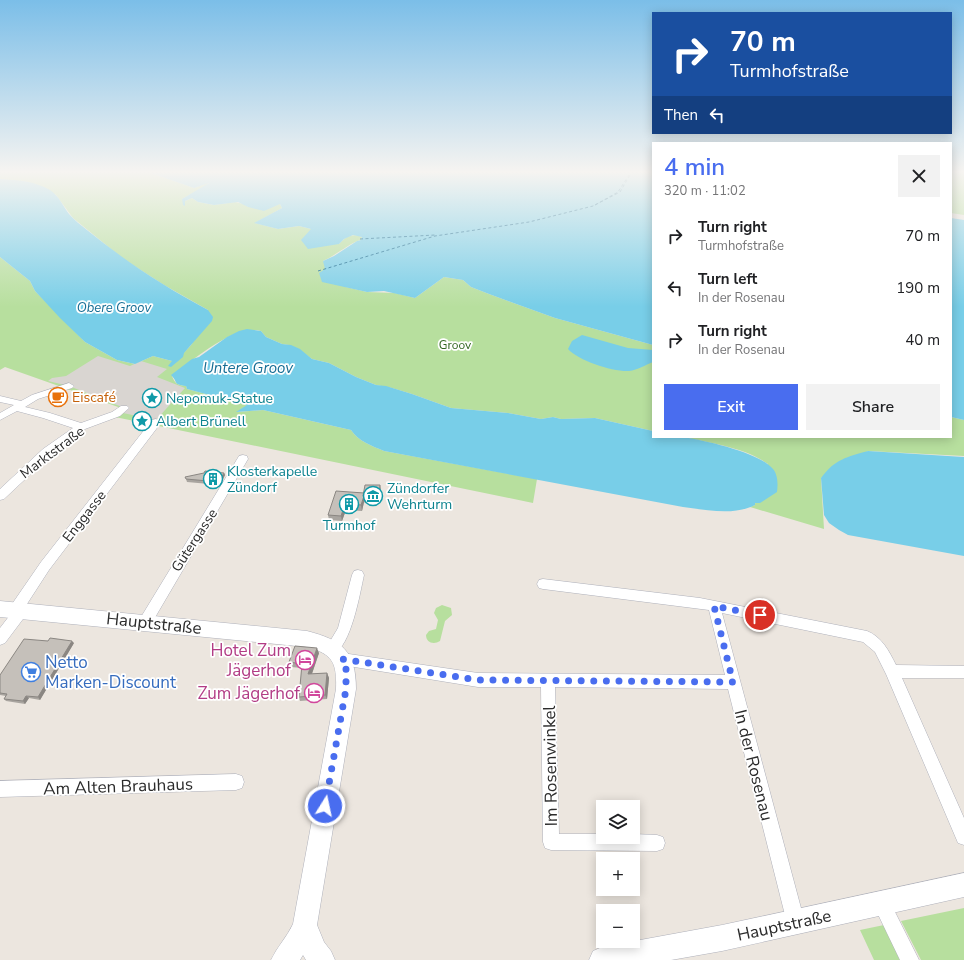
<!DOCTYPE html>
<meta charset="utf-8">
<style>
:root{--surface:#fff;--page:#f2f2f2;--text:#202124;--muted:#757577;--accent:#496def}
body{margin:0;font-family:"Nunito Sans",sans-serif;background:var(--page);color:var(--text);height:100vh;display:flex;flex-direction:column;font-size:15px;white-space:nowrap}
*{box-sizing:border-box;margin:0}
p{font-size:13px;color:var(--muted)}
.icon{flex:none;width:22px;height:22px;fill:none;stroke:currentColor;stroke-width:2;stroke-linecap:round;stroke-linejoin:round}
.map{position:relative;flex:1;overflow:hidden}
.panel{position:absolute;left:652px;top:142px;width:300px;height:296px;display:flex;flex-direction:column;background:var(--surface);border-radius:0px;box-shadow:0 2px 10px #0003}
.panel>*{flex:none}
.guide{position:absolute;left:652px;top:12px;width:300px;height:122px;border-radius:0px;box-shadow:0 2px 10px #0003;background:#1a4fa0;color:#fff;overflow:hidden}
.tools{position:absolute;left:596px;top:800px;display:grid;gap:8px}
.tools a{display:grid;place-items:center;width:44px;height:44px;border-radius:0px;background:var(--surface);box-shadow:0 2px 10px #0003;font-size:20px}
.pin{position:absolute;display:grid;place-items:center;width:34px;height:34px;color:#fff;margin:-17px;border:2px solid #fff;border-radius:50%;box-shadow:0 1px 4px #0007}
.me{position:absolute;width:44px;margin:-22px;rotate:10deg;stroke-linejoin:round;filter:drop-shadow(0 0 3px #0008)}
.turn{display:flex;align-items:center;gap:14px;height:84px;padding:0 12px;font-size:18px}
.turn .icon{width:52px;height:52px;stroke-width:2.5}
.turn b{display:block;font-size:28px;line-height:34px}
.then{display:flex;align-items:center;height:38px;padding:0 12px;background:#0003;gap:8px;font-size:15px}
.round{display:grid;place-items:center;flex:none;width:42px;height:42px;border-radius:0px;background:var(--page)}
.head{display:flex;align-items:center;justify-content:space-between;height:68px;padding:0 12px}
h1{font-size:24px;font-weight:600;line-height:30px;color:var(--accent)}
.action{display:flex;gap:8px;margin-top:auto;padding:8px 12px}
.action a{flex:1;height:46px;border-radius:0px;background:var(--accent);color:#fff;font-size:16px;font-weight:600;line-height:46px;text-align:center}
.action a+a{background:var(--page);color:var(--text)}
ul{padding:0;list-style:none}
li{display:flex;align-items:center;gap:12px;height:52px;padding:0 12px}
li div{flex:1}
li b{display:block;font-size:15px}
li em{font-style:normal}
.map>svg:first-child{display:block}
.green{fill:#b7df9e}
.plaza{fill:#d9d5d1}
.water{fill:#78cee8}
.lines{fill:none;stroke-linecap:round;stroke-linejoin:round}
.ferry{stroke:#166e95;stroke-width:1;stroke-dasharray:3 2.5;stroke-linecap:butt}
.street-casing{stroke:#afb1bb;stroke-width:1}
.secondary-casing{stroke:#afb1bb;stroke-width:1}
.street{fill:#fff;fill-rule:evenodd}
.secondary{fill:#fff;fill-rule:evenodd}
.wall{fill:#a9a5a0}
.shaded-wall{fill:#8a8682}
.building{fill:#c5c0ba;stroke:#8a8682}
.route{stroke:#496def;stroke-width:7;stroke-dasharray:0 12.6}
.labels{text-anchor:middle;stroke-width:3.5;stroke-linejoin:round;paint-order:stroke}
.far-park-label{font-size:12px;fill:#30651f;stroke:#fff}
.far-water-label{font-size:13px;font-style:italic;fill:#166e95;stroke:#fff}
.food-label{font-size:14px;fill:#c56008;stroke:#fff;text-anchor:start}
.culture-label{font-size:14px;fill:#0d838f;stroke:#fff;text-anchor:start}
.street-label{font-size:14px;fill:#2b2b2b;stroke:#fff}
.water-label{font-size:15px;font-style:italic;fill:#166e95;stroke:#fff}
.near-street-label{font-size:17px;fill:#2b2b2b;stroke:#fff}
.near-hotel-label{font-size:17px;fill:#b23c85;stroke:#fff;text-anchor:end}
.near-shop-label{font-size:17px;fill:#366cbe;stroke:#fff;text-anchor:start}
</style>
<div class="map">
<svg width="964" height="960" viewBox="0 0 964 960">
<rect width="100%" height="100%" fill="#ece6df"/>
<path class="green" d="M0 173H151L194 188 207 183 209 184 182 199 185 201 192 198 198 202 214 205 235 202 244 204 248 207 280 204 282 208 255 223 278 229 299 226 311 229 339 244C346 236 353 233 362 237L361 240C351 242 335 256 323 261L346 287 367 292 395 293 415 298 444 277 463 280 471 287 489 294 555 318 653 345V431L595 418 561 419 553 417 541 419 508 413 451 408 412 394 392 388 376 385 356 377 329 363 312 359 300 350 289 345 282 344 266 337 261 331C234 324 193 360 172 376 175 384 178 385 186 386L187 389 248 405 237 412 263 410 351 430C358 441 372 446 384 451L537 479 533 503 110 416 121 408 5 367 0 370V257L30 281 35 291 85 342 117 360 135 364 153 356 172 361C194 349 199 332 208 310L164 285 122 258 73 218 56 195 45 188 28 182 0 179Z
M951 173H964V215L951 213Z
M951 417 964 420V456L868 451 821 478 824 529 750 507 755 505 754 504 757 502 768 464C744 447 710 443 682 437H951Z
M442 605 451 608 452 615 445 621 440 641C434 645 426 643 426 635L429 631 436 629 438 620 434 613 436 608Z
M964 908V960H921L901 921Z
M884 925 901 960H874L860 930Z"/>
<path class="plaza" d="M98 356 130 366 141 361 167 369 157 377 185 388 156 420 123 413 127 409 69 386 48 381 52 378 66 376Z"/>
<path class="water" d="M151 173H653V345L555 318 489 294 471 287 463 280 444 277 415 298 384 291 367 292 322 282 319 273 325 269 323 261 334 256 357 241 361 240 362 237 353 235 344 239 339 244 308 249 301 240 311 229 299 226 278 229 254 223 282 208 280 204 264 211 248 207 238 202 214 205 198 202 192 198 185 201V206L183 205 182 199 209 183 194 188Z
M0 179C17 180 35 181 50 190 59 196 63 206 69 214 74 220 81 225 87 230 125 261 165 287 208 310L213 317 212 321 184 353 183 357 171 367 168 366 172 361 153 356 135 364 117 360 85 342 60 318 35 291 30 281 0 257Z
M951 218 964 220V420L951 417Z
M247 329 261 331 266 337 282 344 291 345 300 349 312 359 329 363 356 377 376 385 386 386 412 394 451 408 508 413 541 419 553 417 561 419 595 418 653 431V437C662 437 672 436 681 437 701 439 761 453 773 469 778 475 778 484 777 492L760 503H755V505C733 516 708 510 683 507L384 451C372 446 358 441 351 430L263 410 236 412 247 405 187 389 186 386C172 384 179 383 171 375L192 359 199 357 227 337 239 331Z
M582 335 628 348 653 350V362C645 365 638 370 629 371 613 372 579 361 568 349L572 341Z
M868 451 964 457V556L848 535 839 530 829 523 824 515 821 478C835 459 847 457 868 451Z"/>
<g class="lines">
<path class="ferry" d="M595 205 618 192 629 175 628 173
M360 239 435 235
M318 271 435 236 529 222 593 206 620 192 630 175 629 173"/>
<g class="street-casing">
<path id="street" d="M69 383 74 386 72 388 38 399 25 407 50 413 81 423 112 412 121 406H127L129 408 120 416 85 429 51 455 4 499 0 500V489L43 449 73 428 43 418 17 411 0 420V413L14 405 0 402V396L21 401 32 395Z
M156 419 161 422 160 424 49 570 25 607 28 611 26 615 5 643 0 645V628L10 615 8 611 10 607 41 562 152 420Z
M243 455 247 456 248 459 150 626 145 628 140 626 138 622 239 456Z
M358 570 362 571 364 575C360 593 351 647 333 654L328 652 326 648 338 628 352 575 354 571Z
M543 579 700 598 867 631C882 637 889 651 896 665L964 666V678H902L964 818V845L958 843 886 674 875 652 863 642 722 613 805 923 802 929 796 932 790 929 787 923 728 689 555 687 559 834H603V837H633V834L657 835 663 837 665 843 663 849 657 851 551 850 545 848 543 842 541 687H478L342 665 337 663 335 659 337 655 342 653 478 673 725 675 709 610 543 589 539 588 537 584 539 580Z
M236 774 242 776 244 782 242 788 236 790 0 797V781Z
M882 895 888 898 919 960H900L873 904 876 898Z"/>
</g>
<g class="secondary-casing">
<path id="secondary" d="M0 601 307 631C342 640 356 651 356 689L317 925 324 942 331 951 335 960H306L303 955 300 960H271C277 947 287 937 293 924L336 689C337 663 333 654 307 647L0 617Z
M964 873V897L722 951 671 960H589L593 951 602 947 722 925Z"/>
</g>
<use href="#street" class="street"/>
<use href="#secondary" class="secondary"/>
</g>
<path class="wall" d="M224 473 225 475 220 485 187 482 186 479Z
M380 485 381 492 380 503H365L364 502 362 511 346 510 342 521 329 520 328 515 364 493Z
M74 643 40 700 29 698 25 704 6 701 4 699 6 696 0 695V675Z
M319 653 312 674 327 673 329 678 327 699 300 701 299 697 302 668 291 667 289 662Z"/>
<path class="shaded-wall" d="M224 473 225 475 220 485 219 482Z
M380 485 381 492 380 503 379 496Z
M364 497V502L362 511 361 505Z
M345 504 346 510 342 521 341 516Z
M72 641 74 643 40 700 38 697Z
M317 648 319 653 310 679 308 674Z
M327 673 329 678 327 699 325 695Z
M26 696 29 698 25 704 23 701Z"/>
<path class="building" d="M205 471 224 473 219 482 186 479 185 477 204 473Z
M365 485H380L379 496H363Z
M336 491 364 493V496L361 505 345 504 341 516 328 515Z
M50 638 72 641 38 697 26 696 23 701 4 699 7 694 0 693V675L24 639 48 641Z
M295 646 317 648 308 674 327 673 325 695 299 697 302 664 289 662Z"/>
<linearGradient id="sky" x2="0" y2="1"><stop stop-color="#7bbee8"/><stop offset="0.56" stop-color="#f6f4f1"/><stop offset="1" stop-color="#f6f4f1" stop-opacity="0"/></linearGradient>
<rect width="964" height="307" fill="url(#sky)"/>
<g class="lines">
<path class="route" d="M325 806 346 689V667L342 659 478 680 733 682 714 606 760 615"/>
</g>
<defs>
<g id="cafe-ring" transform="scale(1)"><circle r="9.5" fill="#fff" stroke="#e8710a" stroke-width="1.5"/><path d="M-5.5-4.5H6V0H3Q3 3.5 0 3.5H-2.5Q-5.5 3.5-5.5 0ZM3-3.2v2h1.7v-2ZM-6 4.5H4V6H-6Z" fill="#e8710a"/></g>
<g id="sight-ring" transform="scale(1)"><circle r="9.5" fill="#fff" stroke="#0f9aa8" stroke-width="1.5"/><path d="M0-6L1.8-2.2L6-1.7L2.9 1.2L3.7 5.4L0 3.3L-3.7 5.4L-2.9 1.2L-6-1.7L-1.8-2.2Z" fill="#0f9aa8"/></g>
<g id="building-ring" transform="scale(1)"><circle r="9.5" fill="#fff" stroke="#0f9aa8" stroke-width="1.5"/><path d="M-4-6H4V6H1V3H-1V6H-4ZM-2.5-4.3h1.7v1.8h-1.7ZM.8-4.3h1.7v1.8H.8ZM-2.5-1h1.7V.8h-1.7ZM.8-1h1.7V.8H.8Z" fill="#0f9aa8"/></g>
<g id="museum-ring" transform="scale(1)"><circle r="9.5" fill="#fff" stroke="#0f9aa8" stroke-width="1.5"/><path d="M0-6L6-3V-2H-6V-3ZM-5-1h2V3h-2ZM-1-1h2V3h-2ZM3-1h2V3H3ZM-6 4H6V6H-6Z" fill="#0f9aa8"/></g>
<g id="hotel-ring" transform="scale(1)"><circle r="9.5" fill="#fff" stroke="#d1479c" stroke-width="1.5"/><path d="M-6-4.5h1.5V1H6V5H4.5V3h-9V5H-6ZM-4 0a1.8 1.8 0 1 1 3.6 0ZM.5 0V-2.5h3Q6-2.5 6 0Z" fill="#d1479c"/></g>
<g id="supermarket-ring" transform="scale(1)"><circle r="9.5" fill="#fff" stroke="#3f7fe0" stroke-width="1.5"/><path d="M-6-5.5h2.5l.6 2H6L4.5 2H-2.5L-4.4-4H-6ZM-1.5 3.2a1.3 1.3 0 1 0 .1 0ZM3 3.2a1.3 1.3 0 1 0 .1 0Z" fill="#3f7fe0"/></g>
</defs>
<g fill-rule="evenodd">
<use href="#cafe-ring" x="58" y="397"/>
<use href="#sight-ring" x="152" y="398"/>
<use href="#sight-ring" x="142" y="421"/>
<use href="#building-ring" x="213" y="479"/>
<use href="#museum-ring" x="373" y="496"/>
<use href="#building-ring" x="349" y="504"/>
<use href="#hotel-ring" x="305" y="660"/>
<use href="#supermarket-ring" x="31" y="672"/>
<use href="#hotel-ring" x="314" y="693"/>
</g>
<g class="labels">
<g class="far-park-label">
<text x="455" y="349">Groov</text>
</g>
<g class="far-water-label">
<text x="114" y="312">Obere Groov</text>
</g>
<g class="food-label">
<text x="72" y="402">Eiscafé</text>
</g>
<g class="culture-label">
<text x="166" y="403">Nepomuk-Statue</text>
<text x="156" y="426">Albert Brünell</text>
<text x="227" y="476">Klosterkapelle<tspan x="227" dy="16">Zündorf</tspan></text>
<text x="387" y="493">Zündorfer<tspan x="387" dy="16">Wehrturm</tspan></text>
<text x="349" y="530" text-anchor="middle">Turmhof</text>
</g>
<g class="street-label">
<text transform="translate(52 452) rotate(-37)" y="5">Marktstraße</text>
<text transform="translate(84 516) rotate(-52)" y="5">Enggasse</text>
<text transform="translate(194 540) rotate(-57)" y="5">Gütergasse</text>
</g>
<g class="water-label">
<text x="248" y="373">Untere Groov</text>
</g>
<g class="near-street-label">
<text transform="translate(154 623) rotate(6)" y="6">Hauptstraße</text>
<text transform="translate(754 765) rotate(76)" y="6">In der Rosenau</text>
<text transform="translate(550 766) rotate(-91)" y="6">Im Rosenwinkel</text>
<text transform="translate(118 786) rotate(-2)" y="6">Am Alten Brauhaus</text>
<text transform="translate(784 925) rotate(-12)" y="6">Hauptstraße</text>
</g>
<g class="near-hotel-label">
<text x="291" y="656">Hotel Zum<tspan x="291" dy="20">Jägerhof</tspan></text>
<text x="300" y="699">Zum Jägerhof</text>
</g>
<g class="near-shop-label">
<text x="45" y="668">Netto<tspan x="45" dy="20">Marken-Discount</tspan></text>
</g>
</g>
</svg>
<div class="tools">
<a><svg class="icon" aria-label="layers" viewBox="0 0 24 24"><path d="M12 4l9 5-9 5-9-5zM3 14l9 5 9-5"/></svg></a>
<a>+</a>
<a>−</a>
</div>
<div class="pin" style="left:760px;top:615px;background:#d93025"><svg class="icon" aria-label="arrive" viewBox="0 0 24 24"><path d="M6 21V4h12l-3 4 3 4H6"/></svg></div>
<svg class="me" style="left:325px;top:806px" viewBox="-20 -20 40 40"><circle r="17" fill="#496def" stroke="#fff" stroke-width="3"/><path d="M0-11L8 9 0 5-8 9z" fill="#fff"/></svg>
<div class="guide">
<div class="turn"><svg class="icon" aria-label="right" viewBox="0 0 24 24"><path d="M7 20v-9h11M14 6l5 5-5 5"/></svg><div><b>70 m</b>Turmhofstraße</div></div>
<div class="then">Then<svg class="icon" aria-label="left" viewBox="0 0 24 24"><path d="M17 20v-9H6M10 6l-5 5 5 5"/></svg></div>
</div>
<section class="panel">
<div class="head"><div><h1>4 min</h1><p>320 m · 11:02</p></div><a class="round"><svg class="icon" aria-label="close" viewBox="0 0 24 24"><path d="M6 6l12 12M18 6L6 18"/></svg></a></div>
<ul>
<li><svg class="icon" aria-label="right" viewBox="0 0 24 24"><path d="M7 20v-9h11M14 6l5 5-5 5"/></svg><div><b>Turn right</b><p>Turmhofstraße</p></div><em>70 m</em></li>
<li><svg class="icon" aria-label="left" viewBox="0 0 24 24"><path d="M17 20v-9H6M10 6l-5 5 5 5"/></svg><div><b>Turn left</b><p>In der Rosenau</p></div><em>190 m</em></li>
<li><svg class="icon" aria-label="right" viewBox="0 0 24 24"><path d="M7 20v-9h11M14 6l5 5-5 5"/></svg><div><b>Turn right</b><p>In der Rosenau</p></div><em>40 m</em></li>
</ul>
<div class="action"><a>Exit</a><a>Share</a></div>
</section>
</div>
